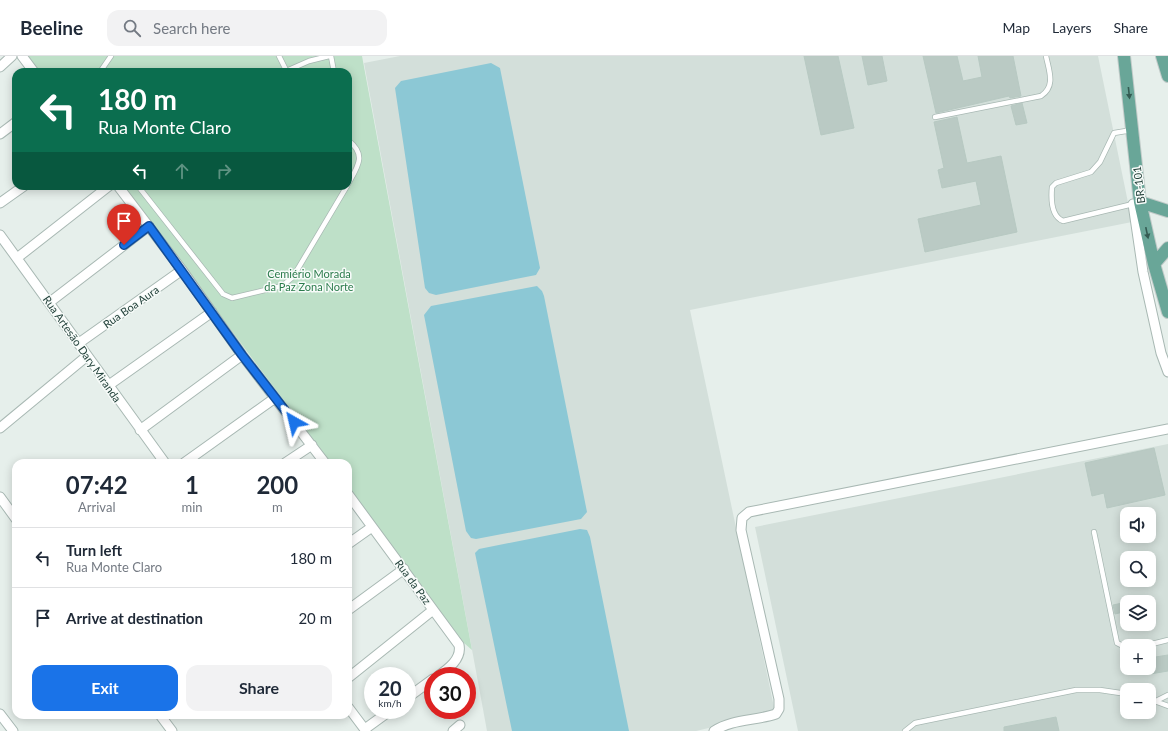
<!DOCTYPE html>
<meta charset="utf-8">
<style>
:root{--surface:#fff;--page:#f2f2f3;--text:#1f2937;--muted:#747a83;--line:#e0e1e3;--accent:#1a73e8}
body{margin:0;font-family:Lato,sans-serif;background:var(--page);color:var(--text);height:100vh;display:flex;flex-direction:column;font-size:15px;white-space:nowrap}
*{box-sizing:border-box;margin:0}
p{font-size:13px;color:var(--muted)}
.icon{flex:none;width:22px;height:22px;fill:none;stroke:currentColor;stroke-width:2;stroke-linecap:round;stroke-linejoin:round}
.map{position:relative;flex:1;overflow:hidden}
.drawer{position:absolute;left:12px;top:403px;width:340px;height:260px;display:flex;flex-direction:column;background:var(--surface);border-radius:12px;box-shadow:0 2px 10px #0003}
.drawer>*{flex:none}
.banner{position:absolute;left:12px;top:12px;width:340px;height:122px;border-radius:12px;box-shadow:0 2px 10px #0003;background:#0b6e4f;color:#fff;overflow:hidden}
.buttons{position:absolute;left:1120px;top:451px;display:grid;gap:8px}
.buttons a{display:grid;place-items:center;width:36px;height:36px;border-radius:8px;background:var(--surface);box-shadow:0 2px 10px #0003;font-size:20px}
.speed{position:absolute;left:364px;top:611px;display:flex;gap:8px;font-size:20px;font-weight:700;text-align:center}
.speed>*{display:grid;place-content:center;width:52px;height:52px;border-radius:50%;background:var(--surface);box-shadow:0 2px 10px #0003;line-height:1}
.speed small{font-size:10px;font-weight:400}
.speed .limit{border:6px solid #d22;background:#fff;color:#111}
.pin{position:absolute;display:grid;place-items:center;width:34px;height:34px;color:#fff;margin:-41px -17px;border-radius:50% 50% 50% 0;rotate:-45deg;box-shadow:0 0 4px #0007}
.pin .icon{rotate:45deg}
.me{position:absolute;width:44px;margin:-22px;rotate:323deg;stroke-linejoin:round;filter:drop-shadow(0 0 3px #0008)}
.turn{display:flex;align-items:center;gap:14px;height:84px;padding:0 20px;font-size:18px}
.turn .icon{width:52px;height:52px;stroke-width:2.5}
.turn b{display:block;font-size:28px;line-height:34px}
.lanes{display:flex;align-items:center;height:38px;padding:0 20px;background:#0003;justify-content:center;gap:20px;direction:ltr}
.lanes .off{opacity:.35}
.eta{display:flex;justify-content:space-evenly;align-items:center;height:68px;text-align:center}
.eta b{font-size:24px;font-weight:700;line-height:28px}
.primary-button{display:flex;gap:8px;margin-top:auto;padding:8px 20px}
.primary-button a{flex:1;height:46px;border-radius:12px;background:var(--accent);color:#fff;font-size:16px;font-weight:700;line-height:46px;text-align:center}
.primary-button a+a{background:var(--page);color:var(--text)}
ul{padding:0;list-style:none}
li{display:flex;align-items:center;gap:12px;height:60px;padding:0 20px;border-top:1px solid var(--line)}
li div{flex:1}
li b{display:block;font-size:15px}
li em{font-style:normal}
header{display:flex;align-items:center;gap:24px;box-sizing:border-box;height:56px;padding:0 20px;background:var(--surface);border-bottom:1px solid var(--line)}
header strong{font-size:19px}
nav{display:flex;gap:22px;margin-inline-start:auto;font-size:14px}
.search{width:280px;height:36px;background:var(--page);display:flex;align-items:center;gap:10px;box-sizing:border-box;padding:0 14px;border-radius:12px;color:var(--muted);font-size:15px}
.map>svg:first-child{display:block}
.built{fill:#d3dfda;fill-rule:evenodd}
.green{fill:#bee0c8}
.water{fill:#8cc8d5}
.building{fill:#bacac4;stroke:#b7c9c2}
.lines{fill:none;stroke-linecap:round;stroke-linejoin:round}
.service-casing{stroke:#a8b8b3;stroke-width:6}
.minor-casing{stroke:#a8b8b3;stroke-width:11}
.primary-casing{stroke:#c1cac8;stroke-width:14}
.service{stroke:#fff;stroke-width:4.5}
.minor{stroke:#fff;stroke-width:9}
.primary{stroke:#69a698;stroke-width:12}
.oneway{fill:#345b52}
.route-casing{stroke:#114b97;stroke-width:10}
.route{stroke:#1a73e8;stroke-width:7}
.labels{text-anchor:middle;stroke-width:3;stroke-linejoin:round;paint-order:stroke}
.street-label{font-size:11px;fill:#23423b;stroke:#f7fbf9}
.park-label{font-size:11px;fill:#2b7b4c;stroke:#f7fbf9}
</style>
<header>
<strong>Beeline</strong>
<div class="search"><svg class="icon" aria-label="search" viewBox="0 0 24 24"><circle cx="10" cy="10" r="6"/><path d="M15 15l6 6"/></svg>Search here</div>
<nav><a>Map</a><a>Layers</a><a>Share</a></nav>
</header>
<div class="map">
<svg width="1168" height="675" viewBox="0 0 1168 675">
<rect width="100%" height="100%" fill="#e6efeb"/>
<path class="built" d="M400 0H1098L1132 166 690 254 775 656 696 675H487L364 7Z
M1168 388V675H798L755 471ZM1127 458H1149V480H1127ZM1127 502H1149V524H1127ZM1127 546H1149V568H1127ZM1127 590H1149V612H1127ZM1127 634H1149V656H1127Z"/>
<path class="green" d="M28 0H362L472 594 464 587 348 432V407H330L124 130H348V16H40Z"/>
<path class="water" d="M491 7 500 12 540 212 536 219 436 239 429 237 425 232 395 32 401 25Z
M537 230 542 235 544 240 587 456 581 463 476 483 471 482 466 475 424 259 431 250Z
M580 473 587 474 590 481 629 675H512L475 497 479 493Z"/>
<path class="building" d="M804 0H838L854 72 821 79Z
M862 0H882L887 25 868 29Z
M923 0H957L963 25 982 21 978 0H1013L1021 40 1010 42 1009 40 936 57Z
M1022 47 1027 67 1016 69 1011 50Z
M957 61 967 107 1001 100 1017 176 925 196 918 163 981 149 976 125 942 132 938 114 944 112 934 66Z
M1154 392 1165 439 1107 452 1104 437 1092 440 1085 407Z
M1127 546V555L1115 558 1113 549Z
M1168 599V615L1150 618 1149 602Z
M1056 661 1059 675H1004V671Z"/>
<g class="lines">
<g class="service-casing">
<path id="service" d="M279 0 286 14
M331 0 334 16
M100 16 111 0
M284 16 309 5 329 0
M935 61 1041 40C1056 30 1049 15 1046 0
M1132 74 1114 77 1100 106 1091 116 1056 127 1052 131C1051 142 1051 160 1063 165L1133 148
M348 84C367 99 358 110 348 128
M138 130 223 238 232 242 282 230 293 221 347 130
M1094 476 1117 587 1127 592
M1144 590 1168 584
M1149 643 1168 650
M1156 645 1168 639
M905 675 915 667 1076 634H1100L1127 638"/>
</g>
<g class="minor-casing">
<path id="minor" d="M22 0 34 16
M0 11 12 0
M0 78 16 66
M118 130 182 214 242 299 325 407
M0 147 24 130
M1133 148 1143 216 1161 297 1168 316
M0 179 165 407
M17 202 109 130
M50 246 149 170
M79 287 182 214
M109 329 212 256
M0 372 87 300
M140 374 242 299
M184 407 275 342
M285 407 312 389
M348 438 459 589C462 603 448 613 438 620
M0 441 16 463
M348 488 372 471
M348 554 404 513
M348 622 433 554
M407 642 433 623
M348 651 366 675
M0 658 13 675
M160 659 172 675
M365 673 391 654
M453 675 460 669
M714 675C732 663 755 665 776 658L779 653V643L741 474 742 462 749 456 1168 373"/>
</g>
<g class="primary-casing">
<path id="primary" d="M1124 0 1140 146 1154 208 1168 256
M1162 0 1168 20
M1140 146 1168 155
M1154 208 1168 192"/>
</g>
<use href="#service" class="service"/>
<use href="#minor" class="minor"/>
<use href="#primary" class="primary"/>
</g>
<defs><path id="oneway-solid" d="M-6-.8H1V-3.2L6.5 0L1 3.2V.8H-6Z"/></defs>
<g class="oneway">
<use href="#oneway-solid" transform="translate(1129 37) rotate(84)"/>
<use href="#oneway-solid" transform="translate(1147 177) rotate(78)"/>
</g>
<g class="lines">
<g class="route-casing">
<path id="route" d="M124 189 149 170 242 299 294 366"/>
</g>
<use href="#route" class="route"/>
</g>
<g class="labels">
<g class="street-label">
<text transform="translate(1139 129) rotate(-97)" y="4">BR-101</text>
<text transform="translate(131 251) rotate(-35)" y="4">Rua Boa Aura</text>
<text transform="translate(82 293) rotate(55)" y="4">Rua Artesão Dary Miranda</text>
<text transform="translate(413 526) rotate(54)" y="4">Rua da Paz</text>
</g>
<g class="park-label">
<text x="309" y="222">Cemiério Morada<tspan x="309" dy="13">da Paz Zona Norte</tspan></text>
</g>
</g>
</svg>
<div class="buttons">
<a><svg class="icon" aria-label="sound" viewBox="0 0 24 24"><path d="M4 9h4l5-4v14l-5-4H4zM17 9q2 3 0 6"/></svg></a>
<a><svg class="icon" aria-label="search" viewBox="0 0 24 24"><circle cx="10" cy="10" r="6"/><path d="M15 15l6 6"/></svg></a>
<a><svg class="icon" aria-label="layers" viewBox="0 0 24 24"><path d="M12 4l9 5-9 5-9-5zM3 14l9 5 9-5"/></svg></a>
<a>+</a>
<a>−</a>
</div>
<div class="speed"><div>20<small>km/h</small></div><div class="limit">30</div></div>
<div class="pin" style="left:124px;top:189px;background:#d93025"><svg class="icon" aria-label="arrive" viewBox="0 0 24 24"><path d="M6 21V4h12l-3 4 3 4H6"/></svg></div>
<svg class="me" style="left:294px;top:366px" viewBox="-20 -20 40 40"><path d="M0-17L14 15 0 8-14 15z" fill="#1a73e8" stroke="#fff" stroke-width="4"/></svg>
<div class="banner">
<div class="turn"><svg class="icon" aria-label="left" viewBox="0 0 24 24"><path d="M17 20v-9H6M10 6l-5 5 5 5"/></svg><div><b>180 m</b>Rua Monte Claro</div></div>
<div class="lanes"><svg class="icon" aria-label="left" viewBox="0 0 24 24"><path d="M17 20v-9H6M10 6l-5 5 5 5"/></svg><svg class="icon off" aria-label="ahead" viewBox="0 0 24 24"><path d="M12 20V5M6 11l6-6 6 6"/></svg><svg class="icon off" aria-label="right" viewBox="0 0 24 24"><path d="M7 20v-9h11M14 6l5 5-5 5"/></svg></div>
</div>
<section class="drawer">
<div class="eta">
<div><b>07:42</b><p>Arrival</p></div>
<div><b>1</b><p>min</p></div>
<div><b>200</b><p>m</p></div>
</div>
<ul>
<li><svg class="icon" aria-label="left" viewBox="0 0 24 24"><path d="M17 20v-9H6M10 6l-5 5 5 5"/></svg><div><b>Turn left</b><p>Rua Monte Claro</p></div><em>180 m</em></li>
<li><svg class="icon" aria-label="arrive" viewBox="0 0 24 24"><path d="M6 21V4h12l-3 4 3 4H6"/></svg><div><b>Arrive at destination</b></div><em>20 m</em></li>
</ul>
<div class="primary-button"><a>Exit</a><a>Share</a></div>
</section>
</div>
